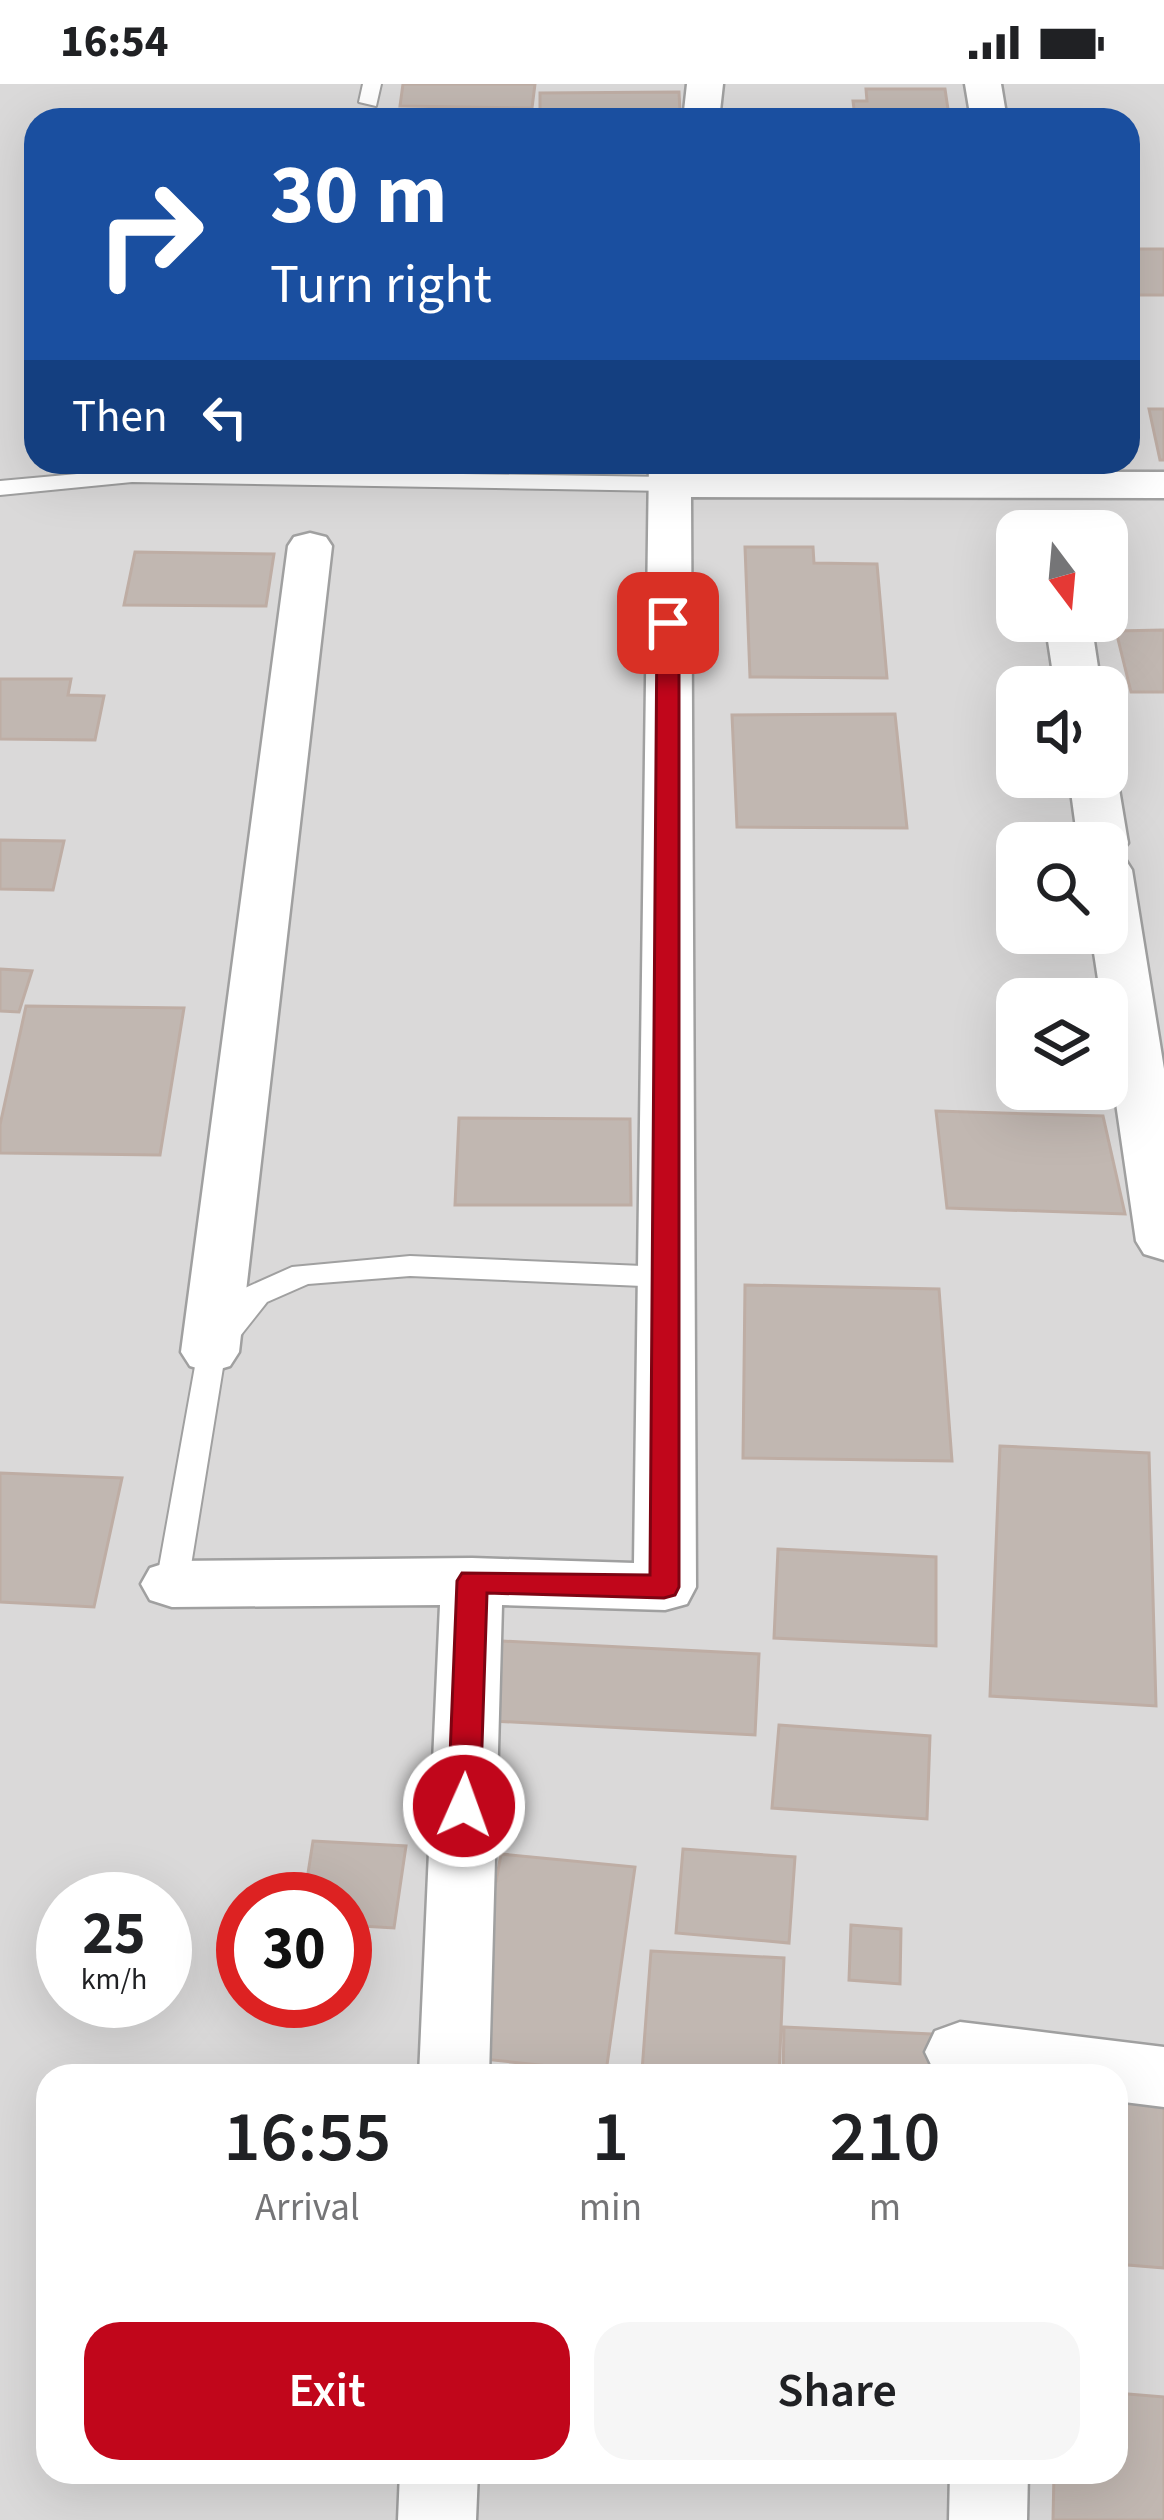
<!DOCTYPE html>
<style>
:root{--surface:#fff;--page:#f6f6f6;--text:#202124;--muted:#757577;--accent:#c1061b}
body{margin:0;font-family:"Source Sans 3",sans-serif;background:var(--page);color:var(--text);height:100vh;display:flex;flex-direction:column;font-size:45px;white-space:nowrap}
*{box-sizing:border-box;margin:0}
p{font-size:39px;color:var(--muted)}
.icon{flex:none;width:66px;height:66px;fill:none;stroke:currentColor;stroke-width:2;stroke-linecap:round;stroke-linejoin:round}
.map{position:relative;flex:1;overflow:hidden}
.drawer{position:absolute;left:36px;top:1980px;width:1092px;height:420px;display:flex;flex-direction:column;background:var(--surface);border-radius:36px;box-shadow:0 12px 48px #0002}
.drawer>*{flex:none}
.guide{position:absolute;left:24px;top:24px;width:1116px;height:366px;border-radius:36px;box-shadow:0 12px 48px #0002;background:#1a4fa0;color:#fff;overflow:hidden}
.needle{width:78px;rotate:164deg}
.buttons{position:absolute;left:996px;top:426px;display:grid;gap:24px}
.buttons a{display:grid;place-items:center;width:132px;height:132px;border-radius:24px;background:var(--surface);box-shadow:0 12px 48px #0002;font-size:60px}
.speed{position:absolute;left:36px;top:1788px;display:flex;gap:24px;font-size:60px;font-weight:700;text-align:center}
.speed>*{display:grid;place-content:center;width:156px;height:156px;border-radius:50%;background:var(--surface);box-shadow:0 12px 48px #0002;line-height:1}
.speed small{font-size:30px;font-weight:400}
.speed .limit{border:18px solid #d22;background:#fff;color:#111}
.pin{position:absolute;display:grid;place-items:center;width:102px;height:102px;color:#fff;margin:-51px;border-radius:24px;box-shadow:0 6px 18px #0006}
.me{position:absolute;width:132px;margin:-66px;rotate:2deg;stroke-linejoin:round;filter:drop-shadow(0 0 9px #0008)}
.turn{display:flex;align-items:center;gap:42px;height:252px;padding:0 48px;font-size:54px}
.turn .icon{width:156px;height:156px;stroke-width:2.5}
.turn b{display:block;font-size:84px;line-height:102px}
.then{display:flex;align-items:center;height:114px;padding:0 48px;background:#0003;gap:24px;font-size:45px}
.eta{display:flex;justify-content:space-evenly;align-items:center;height:204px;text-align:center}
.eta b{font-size:72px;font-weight:600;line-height:84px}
.primary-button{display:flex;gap:24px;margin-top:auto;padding:24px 48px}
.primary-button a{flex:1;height:138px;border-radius:36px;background:var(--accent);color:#fff;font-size:48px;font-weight:600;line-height:138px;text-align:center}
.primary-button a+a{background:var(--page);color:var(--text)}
.status{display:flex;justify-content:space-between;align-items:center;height:84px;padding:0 60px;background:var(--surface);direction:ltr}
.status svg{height:33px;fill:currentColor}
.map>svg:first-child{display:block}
.residential{fill:#dad9d9;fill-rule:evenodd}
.building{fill:#c1b7b1;stroke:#beada4;stroke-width:3}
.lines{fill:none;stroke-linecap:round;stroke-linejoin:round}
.lane-casing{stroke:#a0a0a0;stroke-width:4}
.street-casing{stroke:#a0a0a0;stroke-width:5}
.lane{fill:#fff;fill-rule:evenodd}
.street{fill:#fff;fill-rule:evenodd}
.route{fill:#c1061b;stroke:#7d0412;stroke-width:3}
</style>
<div class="status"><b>16:54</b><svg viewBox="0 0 49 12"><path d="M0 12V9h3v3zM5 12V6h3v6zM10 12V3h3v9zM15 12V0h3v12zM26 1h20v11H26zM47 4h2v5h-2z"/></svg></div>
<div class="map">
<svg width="1164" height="2436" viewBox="0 0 1164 2436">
<rect width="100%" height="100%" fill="#ede8e1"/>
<path class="residential" d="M0 0H1164V2436H0ZM36 36H1128V378H36ZM1017 447H1107V537H1017ZM1017 603H1107V693H1017ZM1017 759H1107V849H1017ZM1017 915H1107V1005H1017ZM63 1815H165V1917H63ZM243 1815H345V1917H243ZM48 1992H1116V2388H48Z"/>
<path class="building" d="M403 0H535L532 24 400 22Z
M866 5H945L949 32 855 33 853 17H867Z
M679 8 680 28 540 29V9Z
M1128 165H1164V211H1128Z
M1149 325H1164V376H1160Z
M745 463H813L814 479 877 480 887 594 750 593Z
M135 468 274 470 266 522 124 521Z
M1164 546V608H1131L1116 547Z
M0 595H71L68 611 104 612 95 656 0 655Z
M895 630 907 744 737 743 732 631Z
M0 756 64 757 53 806 0 805Z
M0 885 32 887 19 928 0 927Z
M26 922 184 924 160 1071 0 1069V1041Z
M936 1027 1103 1032 1125 1130 947 1124Z
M459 1034 630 1035 631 1121H455Z
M745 1201 939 1205 952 1377 743 1374Z
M1000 1362 1149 1369 1156 1622 990 1612Z
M0 1389 122 1394 94 1523 0 1518Z
M778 1465 936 1473V1562L774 1554Z
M502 1557 759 1570 755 1651 493 1637Z
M779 1641 930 1652 927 1735 772 1724Z
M313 1757 406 1762 394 1844 345 1841V1815H304Z
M683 1765 795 1773 789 1859 676 1849Z
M501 1770 635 1783 606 1988 464 1973Z
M851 1841 901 1845 900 1900 849 1896Z
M651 1867 784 1874 779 1992 642 1987Z
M784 1943 952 1951 953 1992H783Z
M1116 2006 1164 2009V2184L1116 2180Z
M1116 2309 1164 2313V2436H1053L1054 2388H1116Z"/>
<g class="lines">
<g class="lane-casing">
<path id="lane" d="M363 0H381L376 22 359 18Z
M132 385 668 393 679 400 668 407 132 398 0 411V397Z
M410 1172 666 1183 681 1193 666 1203 410 1192 308 1200 267 1218 225 1271 188 1500 184 1509H160L156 1500 199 1260 245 1204 292 1183Z"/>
</g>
<g class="street-casing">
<path id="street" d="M687 0H723L719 36H683Z
M965 0H1001L1007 36H971Z
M649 378H691V387L1164 388V414L691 413 696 1503 687 1520 665 1526 502 1521 489 1992H419L440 1521 172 1523 150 1516 141 1500 150 1484 172 1477 472 1474 634 1479Z
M310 449 326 453 332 462 239 1268 230 1282 210 1288 190 1282 181 1268 288 462 294 453Z
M1045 537H1091L1101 603H1055Z
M1107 682 1117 693 1128 759 1120 769 1110 772 1125 775 1132 786 1164 985V1176L1144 1170 1136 1157 1107 957V915H1101L1091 849H1107V759H1078L1069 693H1107Z
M960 1938 1164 1963V2023L1116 2017V1992L935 1989 925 1968 935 1947Z
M400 2388H478L476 2436H398Z
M950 2388H1028L1027 2436H949Z"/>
</g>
<use href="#lane" class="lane"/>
<use href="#street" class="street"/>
</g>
<path class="route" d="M668 533 679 539V1503L675 1511 664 1514 487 1509 480 1722 475 1731 464 1735 453 1731 448 1722 457 1497 462 1489 650 1491 657 539Z"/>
</svg>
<div class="buttons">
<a><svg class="needle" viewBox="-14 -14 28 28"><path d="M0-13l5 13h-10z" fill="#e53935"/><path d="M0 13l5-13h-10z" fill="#757577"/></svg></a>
<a><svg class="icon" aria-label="sound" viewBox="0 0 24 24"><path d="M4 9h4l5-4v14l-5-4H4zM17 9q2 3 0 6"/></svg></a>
<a><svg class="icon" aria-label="search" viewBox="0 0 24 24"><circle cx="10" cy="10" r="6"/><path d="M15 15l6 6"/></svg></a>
<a><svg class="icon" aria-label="layers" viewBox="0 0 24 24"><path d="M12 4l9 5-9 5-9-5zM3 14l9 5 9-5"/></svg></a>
</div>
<div class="speed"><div>25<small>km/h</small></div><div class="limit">30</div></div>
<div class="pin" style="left:668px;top:539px;background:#d93025"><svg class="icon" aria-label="arrive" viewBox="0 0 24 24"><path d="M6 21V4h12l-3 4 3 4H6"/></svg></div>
<svg class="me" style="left:464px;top:1722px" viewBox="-20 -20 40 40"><circle r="17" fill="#c1061b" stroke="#fff" stroke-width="3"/><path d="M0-11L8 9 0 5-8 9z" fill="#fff"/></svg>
<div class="guide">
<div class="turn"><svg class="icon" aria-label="right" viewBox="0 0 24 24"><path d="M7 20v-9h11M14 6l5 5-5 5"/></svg><div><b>30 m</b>Turn right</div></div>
<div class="then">Then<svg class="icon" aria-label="left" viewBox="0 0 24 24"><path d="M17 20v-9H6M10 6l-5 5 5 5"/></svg></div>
</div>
<section class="drawer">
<div class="eta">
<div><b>16:55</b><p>Arrival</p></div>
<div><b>1</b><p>min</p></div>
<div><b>210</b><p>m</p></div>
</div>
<div class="primary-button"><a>Exit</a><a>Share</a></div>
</section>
</div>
